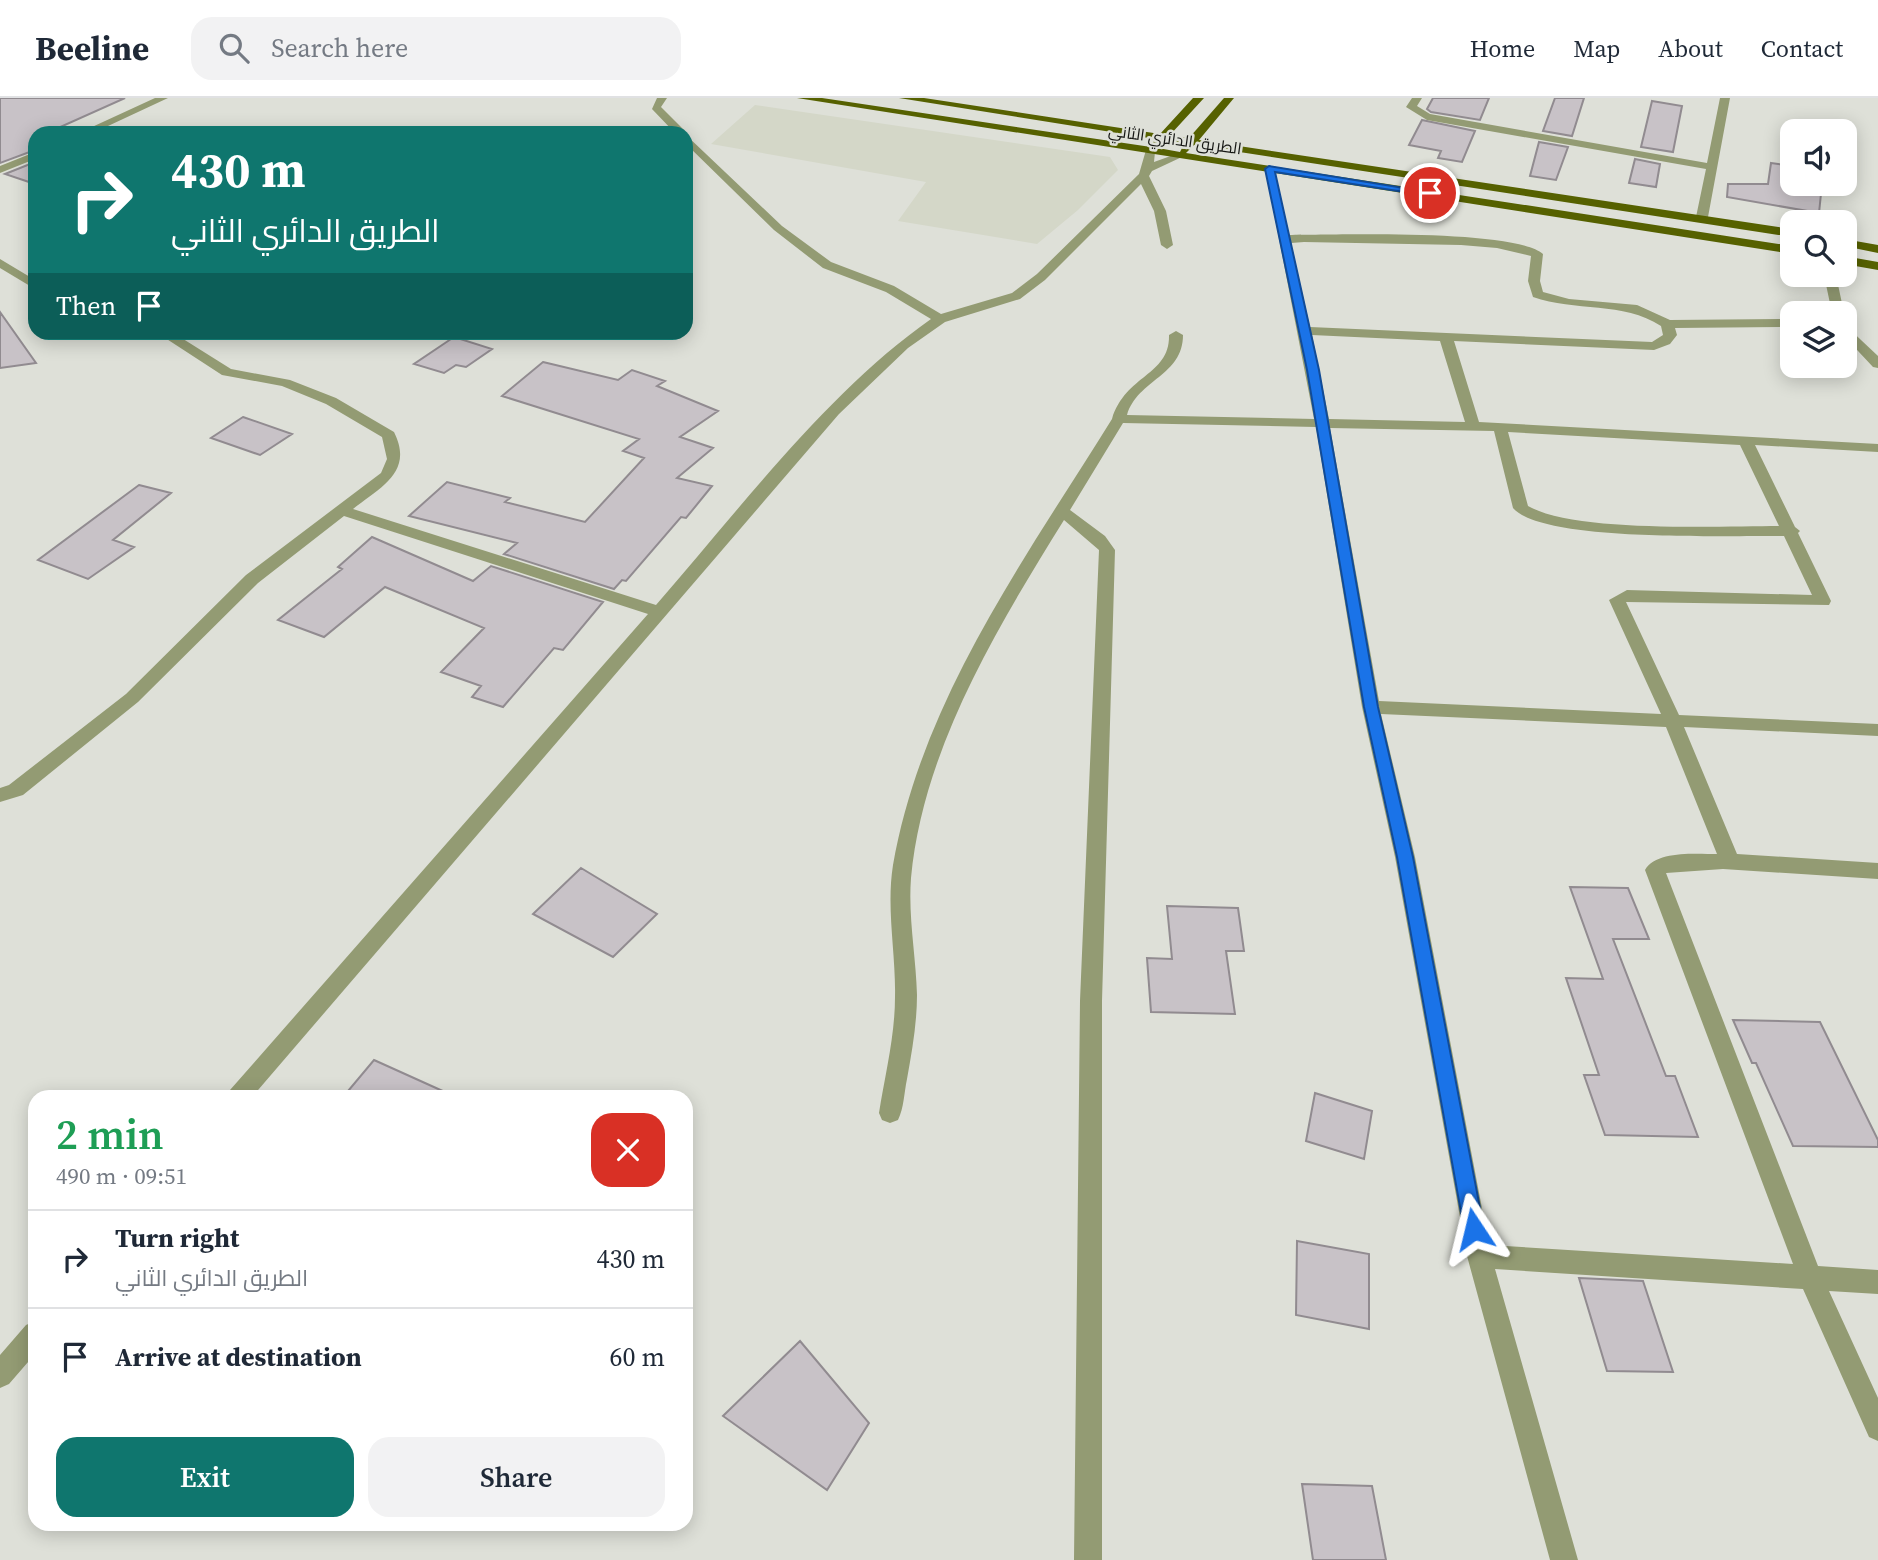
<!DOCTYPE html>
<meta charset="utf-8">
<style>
:root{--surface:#fff;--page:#f2f2f3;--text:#1f2937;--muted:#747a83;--line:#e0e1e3;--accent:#0f766e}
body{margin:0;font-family:"Source Serif 4",Cairo,serif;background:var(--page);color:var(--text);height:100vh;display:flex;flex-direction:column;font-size:26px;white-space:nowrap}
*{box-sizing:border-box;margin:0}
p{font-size:23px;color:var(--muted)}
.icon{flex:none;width:38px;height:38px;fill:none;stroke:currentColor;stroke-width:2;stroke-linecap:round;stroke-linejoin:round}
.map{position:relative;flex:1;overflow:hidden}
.side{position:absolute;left:28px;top:992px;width:665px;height:441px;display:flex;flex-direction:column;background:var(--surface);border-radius:21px;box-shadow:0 4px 18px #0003}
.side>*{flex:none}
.guide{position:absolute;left:28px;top:28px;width:665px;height:214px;border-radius:21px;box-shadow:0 4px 18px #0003;background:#0f766e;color:#fff;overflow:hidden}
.tools{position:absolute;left:1780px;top:21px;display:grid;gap:14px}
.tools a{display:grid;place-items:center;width:77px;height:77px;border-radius:14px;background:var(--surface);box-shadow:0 4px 18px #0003;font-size:35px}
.pin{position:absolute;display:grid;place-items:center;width:60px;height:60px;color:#fff;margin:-30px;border:4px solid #fff;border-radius:50%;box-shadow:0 2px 7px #0007}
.me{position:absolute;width:77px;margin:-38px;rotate:350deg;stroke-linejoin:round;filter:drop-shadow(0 0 5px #0008)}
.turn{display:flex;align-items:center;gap:24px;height:147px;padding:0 28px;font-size:32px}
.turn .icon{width:91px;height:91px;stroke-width:2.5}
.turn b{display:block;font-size:49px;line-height:60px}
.then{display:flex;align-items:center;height:66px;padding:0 28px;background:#0003;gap:14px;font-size:26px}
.round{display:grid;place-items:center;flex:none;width:74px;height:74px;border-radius:21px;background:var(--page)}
.headline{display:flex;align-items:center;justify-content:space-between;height:119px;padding:0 28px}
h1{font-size:42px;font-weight:600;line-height:52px;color:#1e9e55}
.cta{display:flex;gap:14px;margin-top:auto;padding:14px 28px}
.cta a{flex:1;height:80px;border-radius:21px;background:var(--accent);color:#fff;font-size:28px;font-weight:600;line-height:80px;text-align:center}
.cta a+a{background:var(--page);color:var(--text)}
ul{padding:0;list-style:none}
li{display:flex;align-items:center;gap:21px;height:98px;padding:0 28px;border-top:2px solid var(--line)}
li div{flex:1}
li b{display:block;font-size:26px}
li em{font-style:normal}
header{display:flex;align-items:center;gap:42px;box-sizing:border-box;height:98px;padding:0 35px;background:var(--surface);border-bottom:2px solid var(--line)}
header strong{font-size:33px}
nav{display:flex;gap:38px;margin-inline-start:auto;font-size:24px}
.search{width:490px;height:63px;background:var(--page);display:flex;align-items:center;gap:18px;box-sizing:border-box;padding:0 24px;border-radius:21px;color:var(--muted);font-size:26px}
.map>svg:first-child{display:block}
.built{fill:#d4d7c8}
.building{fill:#c8c2c7;stroke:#918b90;stroke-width:2}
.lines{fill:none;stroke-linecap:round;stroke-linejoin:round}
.minor{fill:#939b73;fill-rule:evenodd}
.primary{fill:#566100;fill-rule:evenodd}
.route{fill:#1a73e8;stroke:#114b97;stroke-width:2}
.labels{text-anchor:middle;stroke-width:5;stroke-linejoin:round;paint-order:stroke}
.far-street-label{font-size:16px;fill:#151613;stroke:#dee0d8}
</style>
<header>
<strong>Beeline</strong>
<div class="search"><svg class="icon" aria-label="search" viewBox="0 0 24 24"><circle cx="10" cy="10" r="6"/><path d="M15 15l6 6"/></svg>Search here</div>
<nav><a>Home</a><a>Map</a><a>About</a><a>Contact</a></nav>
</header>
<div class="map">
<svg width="1878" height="1462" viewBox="0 0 1878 1462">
<rect width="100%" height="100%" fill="#dee0d8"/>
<path class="built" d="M755 7 1110 59 1118 72 1078 112 1037 146 898 123 926 84 711 46Z"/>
<path class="building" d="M0 0H125L47 35H35V52L0 65Z
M1433 0H1489L1480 22 1431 14 1427 11Z
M1555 0H1584L1572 38 1543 33Z
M1652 3 1682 8 1673 54 1641 49Z
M1422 22 1475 33 1462 64 1438 60 1441 53 1409 47Z
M1539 44 1568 49 1556 82 1530 78Z
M1635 61 1660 66 1656 89 1629 85Z
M35 64V86L5 76Z
M1771 65 1792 68V86H1822L1819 115 1727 99 1728 86H1768Z
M0 214 36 265 0 270Z
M454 239 492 251 466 269 456 267 444 275 414 266Z
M543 264 618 282 632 272 665 283 657 288 718 313 680 339 713 350 677 380 712 388 686 420 681 419 626 483 622 482 614 491 504 456 517 445 409 418 447 384 510 400 505 404 585 424 644 360 623 353 639 341 502 298Z
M243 319 292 336 260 357 211 340Z
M139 387 171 395 113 442 134 449 88 481 38 462Z
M372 439 473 483 491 468 603 504 563 552 554 550 503 609 472 599 481 588 441 574 484 530 385 489 324 539 278 522 342 471 338 469Z
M581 770 657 816 613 859 533 816Z
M1570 789 1628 790 1649 841H1613L1666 978H1675L1698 1039 1605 1037 1584 977H1599L1566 880 1603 881Z
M1167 808 1238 810 1244 853H1226L1235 916 1151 914 1147 860 1172 861Z
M1733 922 1820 924 1878 1042V1049L1793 1048 1756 965H1752Z
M374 962 456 999H343Z
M1315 995 1372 1013 1364 1061 1306 1043Z
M1297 1143 1369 1156V1231L1296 1217Z
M1579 1180 1643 1183 1673 1274 1607 1273Z
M800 1243 869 1325 827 1392 723 1318Z
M1302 1386 1372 1388 1386 1462H1313Z"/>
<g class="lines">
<path class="minor" d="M155 0H168L93 35H79Z
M657 0H667L661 9 685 33 686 35H675L652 11Z
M1412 0H1422L1417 8 1430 16 1707 65 1720 0H1730L1708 119 1702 122 1696 119 1706 71 1427 22 1406 9Z
M686 37 782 128 831 164 894 188 941 216 1012 195 1037 176 1139 76 1146 52 1155 54 1154 64 1179 55 1184 58 1152 73 1149 78 1166 113 1173 147 1167 151 1161 147 1154 113 1141 86 1045 182 1020 201 945 224 908 250 839 316 252 999H227L230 992 648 516 344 418 258 485 138 604 23 697 0 704V690L9 687 126 596 246 477 381 375 387 361 382 339 326 306 282 288 222 277 156 234H172L231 271 290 282 336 300 394 334C414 374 381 389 353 411L656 507C739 412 828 293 931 221L886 194 823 170 774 132 686 46Z
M35 54V61L0 75V68Z
M1265 69 1274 71 1289 137C1335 137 1514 131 1543 156L1540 183 1543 194 1569 201 1637 207 1670 222 1792 221V229L1675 230 1677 237 1670 246 1654 252 1454 243 1479 324 1878 346V354L1755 347 1795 429 1800 433 1798 435 1831 503 1829 507 1626 504 1679 617 1878 626V638L1684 629 1737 756 1878 765V781L1723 771 1666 775 1818 1168 1878 1172V1196L1829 1193 1878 1300V1343L1869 1339 1803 1191 1495 1171 1578 1462H1550L1467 1158 1395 759 1362 609 1316 329 1123 325 1070 412 1105 438 1115 452 1102 903V1462H1074L1080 903 1099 452 1064 422C997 530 923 651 911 780 908 819 916 858 917 897 917 925 912 953 907 981 904 995 904 1010 898 1022L890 1025 882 1022 879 1015C885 977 895 938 895 899 896 855 886 811 893 767 922 601 1025 461 1112 321 1126 276 1170 278 1169 237L1176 233 1183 237C1183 278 1138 281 1127 317L1314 321ZM1304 144 1461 147 1497 150 1531 158 1528 183 1533 199C1575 214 1623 203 1661 228L1663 237 1652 244 1310 229 1291 145ZM1312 237 1440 243 1465 324 1329 321ZM1330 330 1494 333 1513 410C1544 445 1733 437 1784 438L1812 497 1627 492 1609 502 1661 616 1379 603ZM1508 334 1740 347 1779 428C1720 428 1575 435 1528 408ZM1381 616 1666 629 1717 756C1697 756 1656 752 1645 772L1793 1166 1489 1147 1415 759Z
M0 161 35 182V191L0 170Z
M1824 177H1836L1844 215H1832Z
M1844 226 1878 258V270L1873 269 1844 238Z
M35 1223V1256L9 1286 0 1290V1257L26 1227Z"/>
<path class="primary" d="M797 0H822L1151 49 1155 41 899 0H924L1160 36 1193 0H1204L1170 37 1189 40 1224 0H1234L1199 42 1792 131V139L1194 47 1186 55 1792 148V156ZM1165 43 1184 46 1180 54 1158 50Z
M1844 141 1878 147V155L1844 148Z
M1844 158 1878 164V172L1844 166Z"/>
</g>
<path class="route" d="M1269 68 1435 95 1430 98 1275 74 1319 272 1378 609 1413 759 1484 1131 1481 1138 1474 1141 1467 1138 1464 1131 1397 759 1364 609 1307 272 1265 71Z"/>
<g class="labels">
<g class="far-street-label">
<text transform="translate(1175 41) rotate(8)" y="6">الطريق الدائري الثاني</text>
</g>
</g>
</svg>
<div class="tools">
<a><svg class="icon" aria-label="sound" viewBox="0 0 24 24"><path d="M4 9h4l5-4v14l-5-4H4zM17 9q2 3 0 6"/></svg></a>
<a><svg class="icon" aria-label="search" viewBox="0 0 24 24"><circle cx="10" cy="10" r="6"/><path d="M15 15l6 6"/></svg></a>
<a><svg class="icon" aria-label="layers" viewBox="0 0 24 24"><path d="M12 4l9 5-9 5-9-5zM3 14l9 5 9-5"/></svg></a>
</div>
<div class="pin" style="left:1430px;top:95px;background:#d93025"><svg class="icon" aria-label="arrive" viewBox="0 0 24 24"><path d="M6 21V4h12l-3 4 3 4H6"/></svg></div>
<svg class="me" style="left:1474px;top:1131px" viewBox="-20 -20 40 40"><path d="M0-17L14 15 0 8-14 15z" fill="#1a73e8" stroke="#fff" stroke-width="4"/></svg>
<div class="guide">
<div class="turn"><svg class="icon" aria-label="right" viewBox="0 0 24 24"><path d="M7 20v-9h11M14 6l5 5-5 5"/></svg><div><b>430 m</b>الطريق الدائري الثاني</div></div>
<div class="then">Then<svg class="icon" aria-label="arrive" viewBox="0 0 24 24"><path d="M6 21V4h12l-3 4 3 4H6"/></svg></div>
</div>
<section class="side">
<div class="headline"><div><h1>2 min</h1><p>490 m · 09:51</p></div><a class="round" style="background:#d93025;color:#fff"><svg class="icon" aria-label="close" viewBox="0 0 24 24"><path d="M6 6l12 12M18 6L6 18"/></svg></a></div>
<ul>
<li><svg class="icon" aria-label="right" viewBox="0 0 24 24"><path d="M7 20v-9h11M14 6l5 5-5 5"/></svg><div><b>Turn right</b><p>الطريق الدائري الثاني</p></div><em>430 m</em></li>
<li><svg class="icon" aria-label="arrive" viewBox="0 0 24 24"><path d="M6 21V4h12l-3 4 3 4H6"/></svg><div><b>Arrive at destination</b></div><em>60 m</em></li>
</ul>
<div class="cta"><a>Exit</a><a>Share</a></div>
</section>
</div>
